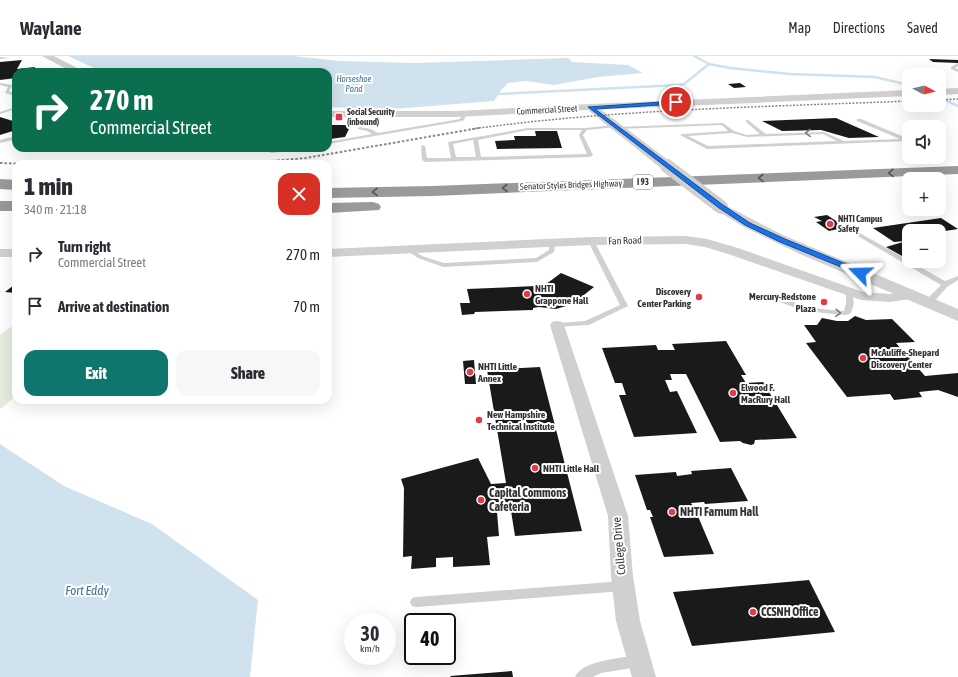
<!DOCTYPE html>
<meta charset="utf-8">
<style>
:root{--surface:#fff;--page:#f7f7f7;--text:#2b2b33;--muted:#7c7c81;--line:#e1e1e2;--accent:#0f766e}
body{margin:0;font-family:"Asap Condensed",sans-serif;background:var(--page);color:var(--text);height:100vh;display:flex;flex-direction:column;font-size:15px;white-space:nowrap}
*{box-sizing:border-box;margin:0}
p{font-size:13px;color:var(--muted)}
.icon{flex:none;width:22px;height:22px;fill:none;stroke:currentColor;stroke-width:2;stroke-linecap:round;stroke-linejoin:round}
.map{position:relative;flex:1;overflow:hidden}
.side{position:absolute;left:12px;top:104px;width:320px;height:244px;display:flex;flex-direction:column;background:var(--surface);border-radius:12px;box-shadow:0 4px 16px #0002}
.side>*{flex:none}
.banner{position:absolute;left:12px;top:12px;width:320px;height:84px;border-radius:12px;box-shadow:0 4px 16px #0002;background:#0b6e4f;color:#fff;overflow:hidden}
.needle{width:26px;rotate:97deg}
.tools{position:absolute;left:902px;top:12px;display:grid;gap:8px}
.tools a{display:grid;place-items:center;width:44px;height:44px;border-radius:8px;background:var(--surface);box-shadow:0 4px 16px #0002;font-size:20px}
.speed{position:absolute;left:344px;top:557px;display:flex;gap:8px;font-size:20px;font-weight:700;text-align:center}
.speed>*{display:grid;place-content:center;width:52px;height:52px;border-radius:50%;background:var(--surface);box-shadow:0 4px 16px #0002;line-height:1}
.speed small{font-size:10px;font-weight:400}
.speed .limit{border:2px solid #111;border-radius:6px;background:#fff;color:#111}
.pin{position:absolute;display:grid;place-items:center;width:34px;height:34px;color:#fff;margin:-17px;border:2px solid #fff;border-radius:50%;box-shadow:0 1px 4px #0007}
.me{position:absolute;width:44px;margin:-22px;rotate:292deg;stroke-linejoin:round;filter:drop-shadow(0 0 3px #0008)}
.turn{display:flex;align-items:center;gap:14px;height:84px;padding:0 12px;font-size:18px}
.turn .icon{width:52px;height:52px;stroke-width:2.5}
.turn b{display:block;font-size:28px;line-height:34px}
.round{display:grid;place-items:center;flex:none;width:42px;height:42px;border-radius:12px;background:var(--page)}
.overview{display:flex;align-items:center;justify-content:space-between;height:68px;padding:0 12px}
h1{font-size:24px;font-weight:800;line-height:30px}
.cta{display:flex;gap:8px;margin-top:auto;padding:8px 12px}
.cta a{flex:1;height:46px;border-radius:12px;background:var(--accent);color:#fff;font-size:16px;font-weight:800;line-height:46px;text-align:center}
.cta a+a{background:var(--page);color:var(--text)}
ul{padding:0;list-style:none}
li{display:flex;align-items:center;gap:12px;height:52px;padding:0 12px}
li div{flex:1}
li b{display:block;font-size:15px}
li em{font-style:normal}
header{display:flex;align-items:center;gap:24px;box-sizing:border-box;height:56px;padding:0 20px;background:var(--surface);border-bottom:1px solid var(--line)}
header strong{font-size:19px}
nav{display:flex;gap:22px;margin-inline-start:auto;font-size:14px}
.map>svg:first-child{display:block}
.green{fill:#e6ecdf}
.water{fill:#cfe2ee}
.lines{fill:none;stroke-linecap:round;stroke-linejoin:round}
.stream{stroke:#cfe2ee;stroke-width:2.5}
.building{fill:#1a1a1a}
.service{fill:#d0d0d0;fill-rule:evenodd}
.minor{fill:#d0d0d0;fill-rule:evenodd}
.tertiary{fill:#d0d0d0;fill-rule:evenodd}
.motorway{fill:#9a9a9a;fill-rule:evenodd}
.rail-far1{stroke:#888;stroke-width:1.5;stroke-dasharray:2 1.5;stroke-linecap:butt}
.rail{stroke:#888;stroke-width:2;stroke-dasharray:2.5 2;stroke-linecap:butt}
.tertiary-bridge{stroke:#d0d0d0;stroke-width:14}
.oneway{stroke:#7a7a7a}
.oneway2{stroke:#525252}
.route{fill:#1a73e8;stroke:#114b97}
.poi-dot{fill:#e63946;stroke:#fff;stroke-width:1.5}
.labels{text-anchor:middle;stroke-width:4;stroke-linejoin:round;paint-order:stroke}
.far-water-label{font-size:9px;font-style:italic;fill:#3f7597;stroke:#fff}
.far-street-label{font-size:9px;fill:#333;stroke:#fff}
.far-poi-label{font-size:9px;font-weight:bold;fill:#333;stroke:#fff;text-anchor:start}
.shield{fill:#fff;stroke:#707070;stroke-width:1}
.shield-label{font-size:9px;font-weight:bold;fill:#333}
.street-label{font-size:10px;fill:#333;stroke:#fff}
.poi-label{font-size:10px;font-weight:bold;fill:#333;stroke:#fff;text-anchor:start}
.near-poi-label{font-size:12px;font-weight:bold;fill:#333;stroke:#fff;text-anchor:start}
.near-street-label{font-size:12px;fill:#333;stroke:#fff}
.near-water-label{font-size:13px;font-style:italic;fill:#3f7597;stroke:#fff}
</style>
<header>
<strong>Waylane</strong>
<nav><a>Map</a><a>Directions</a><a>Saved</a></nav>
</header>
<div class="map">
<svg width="958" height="621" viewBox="0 0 958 621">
<rect width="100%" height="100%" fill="#fff"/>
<path class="green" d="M16 267V339L2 352H0V279Z"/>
<path class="water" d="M68 0H292L340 5 414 7 569 2 572 6 628 9 643 17 598 21 554 29 526 25 508 27 501 34 494 45 392 53 328 51V16H103Z
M0 388 64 430 152 468 258 544 250 621H0Z"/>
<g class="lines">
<path class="stream" d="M694 0 709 8 730 12 790 18 875 21 909 29
M499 38 679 29 684 28 709 8
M939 41 958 50"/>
</g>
<path class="building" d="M929 3 958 4V7L933 6Z
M22 4 17 13 35 11 33 16H16V22L0 24V6Z
M740 27 746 31 734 32 728 28Z
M0 61 16 66V74L0 79Z
M836 62 879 81 849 82 821 74 782 75 762 65Z
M328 69H351L345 81 330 83H328Z
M535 75H557L562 92 497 93 495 85 515 84 514 80H536Z
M827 159 844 170 841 171 843 172 829 175 816 166 822 165 814 161Z
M941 162 958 173 939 176 909 175V187L905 185 894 186 873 172Z
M903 186 909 189V204L886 191Z
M561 217 594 231 575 246 567 243 564 245 566 250 556 253 539 251 533 252V254L475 256 474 258 462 259 460 247H470L467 233 536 230 542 231Z
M16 227V237L5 236 14 229Z
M855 260 866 264 892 263 915 286 896 287 925 320 958 317V341L938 334 919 336 922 341 894 344 890 338 847 341 806 287 816 286 804 269H817L822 262 837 265H848Z
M726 285 746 319H741L746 327 763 326 797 382 755 384 754 388 751 389 743 387 740 385 720 386 686 318H670L672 324H665L670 336 677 335 697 377 634 381 619 339H626L622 327H615L602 292 656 289 658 294H675L672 288Z
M474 304 476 328H465L463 305Z
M540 311 582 475 515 480 511 455 497 456 499 480 487 481 490 509 453 511V501L436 502V511L411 513 412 500 403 501 404 432 401 423 478 402 491 428 506 427 487 314Z
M731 412 748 445 705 448 704 446 691 447 693 450H690L693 458H697L714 498 664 501 650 461H653L650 454H647L635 419 676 416 677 420 692 418 691 415Z
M809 524 835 576 692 590 673 536Z
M512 615 513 621H451L450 620Z"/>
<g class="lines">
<path class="service" d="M0 1 10 2 0 3Z
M958 7V10L955 12 958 13V16L951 13V11Z
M0 27 12 29 9 35 16 38V40L5 37 8 31 0 29Z
M16 51V53L0 58V56Z
M463 56 467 57 464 64 462 65 328 88V86L372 78 367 75 358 73V72L360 71 371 73 378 77 460 63Z
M857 63H861L909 83V85L707 93 680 79 682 78 728 75 722 69 618 73H616V71L587 74 583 79 593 99 590 101 425 106 422 104 421 90 423 89 425 90 427 102H451L448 86 528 72H585L615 69H617V71L723 67 734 75 747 79 760 78 746 66V64H748L766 78 824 76 844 85 900 83 857 65ZM528 74H582L579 79 587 98 481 101 478 84ZM732 77 747 81 823 78 837 85 708 90 688 80ZM473 84 476 101H456L453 88Z
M16 80V83L0 87V84Z
M192 92H204C202 94 194 94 192 92Z
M255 92 272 93 302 92 300 93 272 97Z
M858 176 945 225 958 220V224L947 231 932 248H926L925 246 926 244 941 229 856 179 855 178Z
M591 183 594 185 628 250 589 269 554 271 553 269 554 267H557L585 265 620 249 588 185Z
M552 185 555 187 554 196 537 206 443 211 418 202 405 193 408 191 410 192 422 200 444 207 536 202 549 194V187Z
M849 234 852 236 854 247 851 257 847 259C826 258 786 254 770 239L772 238C778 237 783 241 789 244 806 251 825 254 844 255L846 247V236Z
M623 525 627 527 629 530 627 533 623 535 416 551 412 550 410 546 412 542 416 541Z
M639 599 643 601 645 605 643 609 639 611 601 617 593 621H575C582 604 623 602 639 599Z"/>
<path class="minor" d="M958 32V38L939 39V33Z
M909 34V40L591 54 587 51 591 48Z
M686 180 707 183 738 192 863 236 890 238 912 235 917 236 919 239 917 242 890 246 861 244 728 198 705 191 686 188 591 189 328 201V193L591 181Z
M0 193H16V201H0Z
M557 265 562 266 564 269 628 460 633 520 640 565 656 621H632L616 565 611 520 608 460 550 269 552 266Z"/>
<path class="tertiary" d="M42 0H54L85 16H72Z
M591 48 595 49 672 107 674 110 672 113H662L588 54 457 61H328V55H457Z
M721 147 783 179 958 253V265L802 199 744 171 716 154 714 151 716 148Z"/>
<path class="motorway" d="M958 110V118L433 140 328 142V132L433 130Z
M0 123 16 124V134L0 133Z
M0 145H16V155H0Z
M373 146 379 148 381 151 379 154 328 157V147Z"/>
<path class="rail-far1" d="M939 44 958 43
M472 73C617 53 763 51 909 45"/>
<path class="rail" d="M0 107 30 108
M237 108 306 102 479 72"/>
<path class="tertiary-bridge" d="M667 110 721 151"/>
</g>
<defs><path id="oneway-chevron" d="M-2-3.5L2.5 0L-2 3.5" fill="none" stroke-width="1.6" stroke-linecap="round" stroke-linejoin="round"/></defs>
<g class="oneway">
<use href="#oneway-chevron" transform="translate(808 77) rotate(178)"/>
<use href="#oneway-chevron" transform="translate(838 257) rotate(4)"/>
</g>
<g class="oneway2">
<use href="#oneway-chevron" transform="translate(891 117) rotate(178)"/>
<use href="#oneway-chevron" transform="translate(761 122) rotate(178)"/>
<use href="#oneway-chevron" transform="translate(505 132) rotate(178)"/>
<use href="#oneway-chevron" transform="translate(375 136) rotate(178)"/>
</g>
<path class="route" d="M677 45 676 48 595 53 723 149 750 167 785 183 863 215V218H858L780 186 745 169 719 152 588 51Z"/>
<g class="poi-dot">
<rect x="335" y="57" width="8" height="8" rx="2"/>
<circle cx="830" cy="168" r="4"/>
<circle cx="527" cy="238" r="4"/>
<circle cx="699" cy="241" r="4"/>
<circle cx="824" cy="246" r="4"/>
<circle cx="863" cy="302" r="4"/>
<circle cx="470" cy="316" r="4"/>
<circle cx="733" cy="337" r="4"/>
<circle cx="479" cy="364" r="4"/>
<circle cx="535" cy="412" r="4"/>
<circle cx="481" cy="444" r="4"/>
<circle cx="672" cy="456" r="4"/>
<circle cx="753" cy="556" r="4"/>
</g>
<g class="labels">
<g class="far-water-label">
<text x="354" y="26">Horseshoe<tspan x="354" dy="10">Pond</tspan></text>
</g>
<g class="far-street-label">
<text transform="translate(547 54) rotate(-3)" y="3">Commercial Street</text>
<text transform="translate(571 129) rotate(-2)" y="3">Senator Styles Bridges Highway</text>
</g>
<g class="far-poi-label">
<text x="347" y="59">Social Security<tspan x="347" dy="10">(inbound)</tspan></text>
<text x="838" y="166">NHTI Campus<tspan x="838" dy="10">Safety</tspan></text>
</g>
<rect class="shield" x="633" y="119" width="20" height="14" rx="3"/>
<g class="shield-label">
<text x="643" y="129">I 93</text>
</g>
<g class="street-label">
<text transform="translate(625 184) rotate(-2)" y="4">Fan Road</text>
</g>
<g class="poi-label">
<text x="535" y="236">NHTI<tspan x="535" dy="12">Grappone Hall</tspan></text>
<text x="691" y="239" text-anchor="end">Discovery<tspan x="691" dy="12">Center Parking</tspan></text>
<text x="816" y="244" text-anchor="end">Mercury-Redstone<tspan x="816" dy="12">Plaza</tspan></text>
<text x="871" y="300">McAuliffe-Shepard<tspan x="871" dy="12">Discovery Center</tspan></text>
<text x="478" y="314">NHTI Little<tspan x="478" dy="12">Annex</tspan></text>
<text x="741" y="335">Elwood F.<tspan x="741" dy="12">MacRury Hall</tspan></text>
<text x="487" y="362">New Hampshire<tspan x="487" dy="12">Technical Institute</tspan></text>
<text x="543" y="416">NHTI Little Hall</text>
</g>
<g class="near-poi-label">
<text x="489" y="441">Capital Commons<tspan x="489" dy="14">Cafeteria</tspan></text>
<text x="680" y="460">NHTI Farnum Hall</text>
<text x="761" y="560">CCSNH Office</text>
</g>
<g class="near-street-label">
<text transform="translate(619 490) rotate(-95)" y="4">College Drive</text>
</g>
<g class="near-water-label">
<text x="87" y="539">Fort Eddy</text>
</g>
</g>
</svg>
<div class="tools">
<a><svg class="needle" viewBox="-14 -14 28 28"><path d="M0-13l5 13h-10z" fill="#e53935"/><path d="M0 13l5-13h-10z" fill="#7c7c81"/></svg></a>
<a><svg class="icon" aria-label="sound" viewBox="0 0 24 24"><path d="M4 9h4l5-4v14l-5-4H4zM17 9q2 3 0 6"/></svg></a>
<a>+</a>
<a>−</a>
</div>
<div class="speed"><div>30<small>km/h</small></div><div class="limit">40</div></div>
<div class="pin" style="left:676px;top:46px;background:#d93025"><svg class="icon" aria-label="arrive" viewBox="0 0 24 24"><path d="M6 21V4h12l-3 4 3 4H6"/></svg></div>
<svg class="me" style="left:860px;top:217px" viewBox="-20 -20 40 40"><path d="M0-17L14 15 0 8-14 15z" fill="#1a73e8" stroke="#fff" stroke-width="4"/></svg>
<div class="banner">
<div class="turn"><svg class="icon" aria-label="right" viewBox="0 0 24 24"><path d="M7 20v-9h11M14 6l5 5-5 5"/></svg><div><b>270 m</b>Commercial Street</div></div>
</div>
<section class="side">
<div class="overview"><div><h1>1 min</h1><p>340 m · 21:18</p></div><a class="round" style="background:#d93025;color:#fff"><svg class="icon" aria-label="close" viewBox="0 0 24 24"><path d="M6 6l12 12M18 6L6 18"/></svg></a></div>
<ul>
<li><svg class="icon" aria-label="right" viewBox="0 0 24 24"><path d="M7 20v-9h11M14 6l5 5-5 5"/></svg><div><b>Turn right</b><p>Commercial Street</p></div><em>270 m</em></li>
<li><svg class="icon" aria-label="arrive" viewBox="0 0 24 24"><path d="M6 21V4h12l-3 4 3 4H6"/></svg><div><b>Arrive at destination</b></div><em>70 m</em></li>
</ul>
<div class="cta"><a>Exit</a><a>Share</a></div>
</section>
</div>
